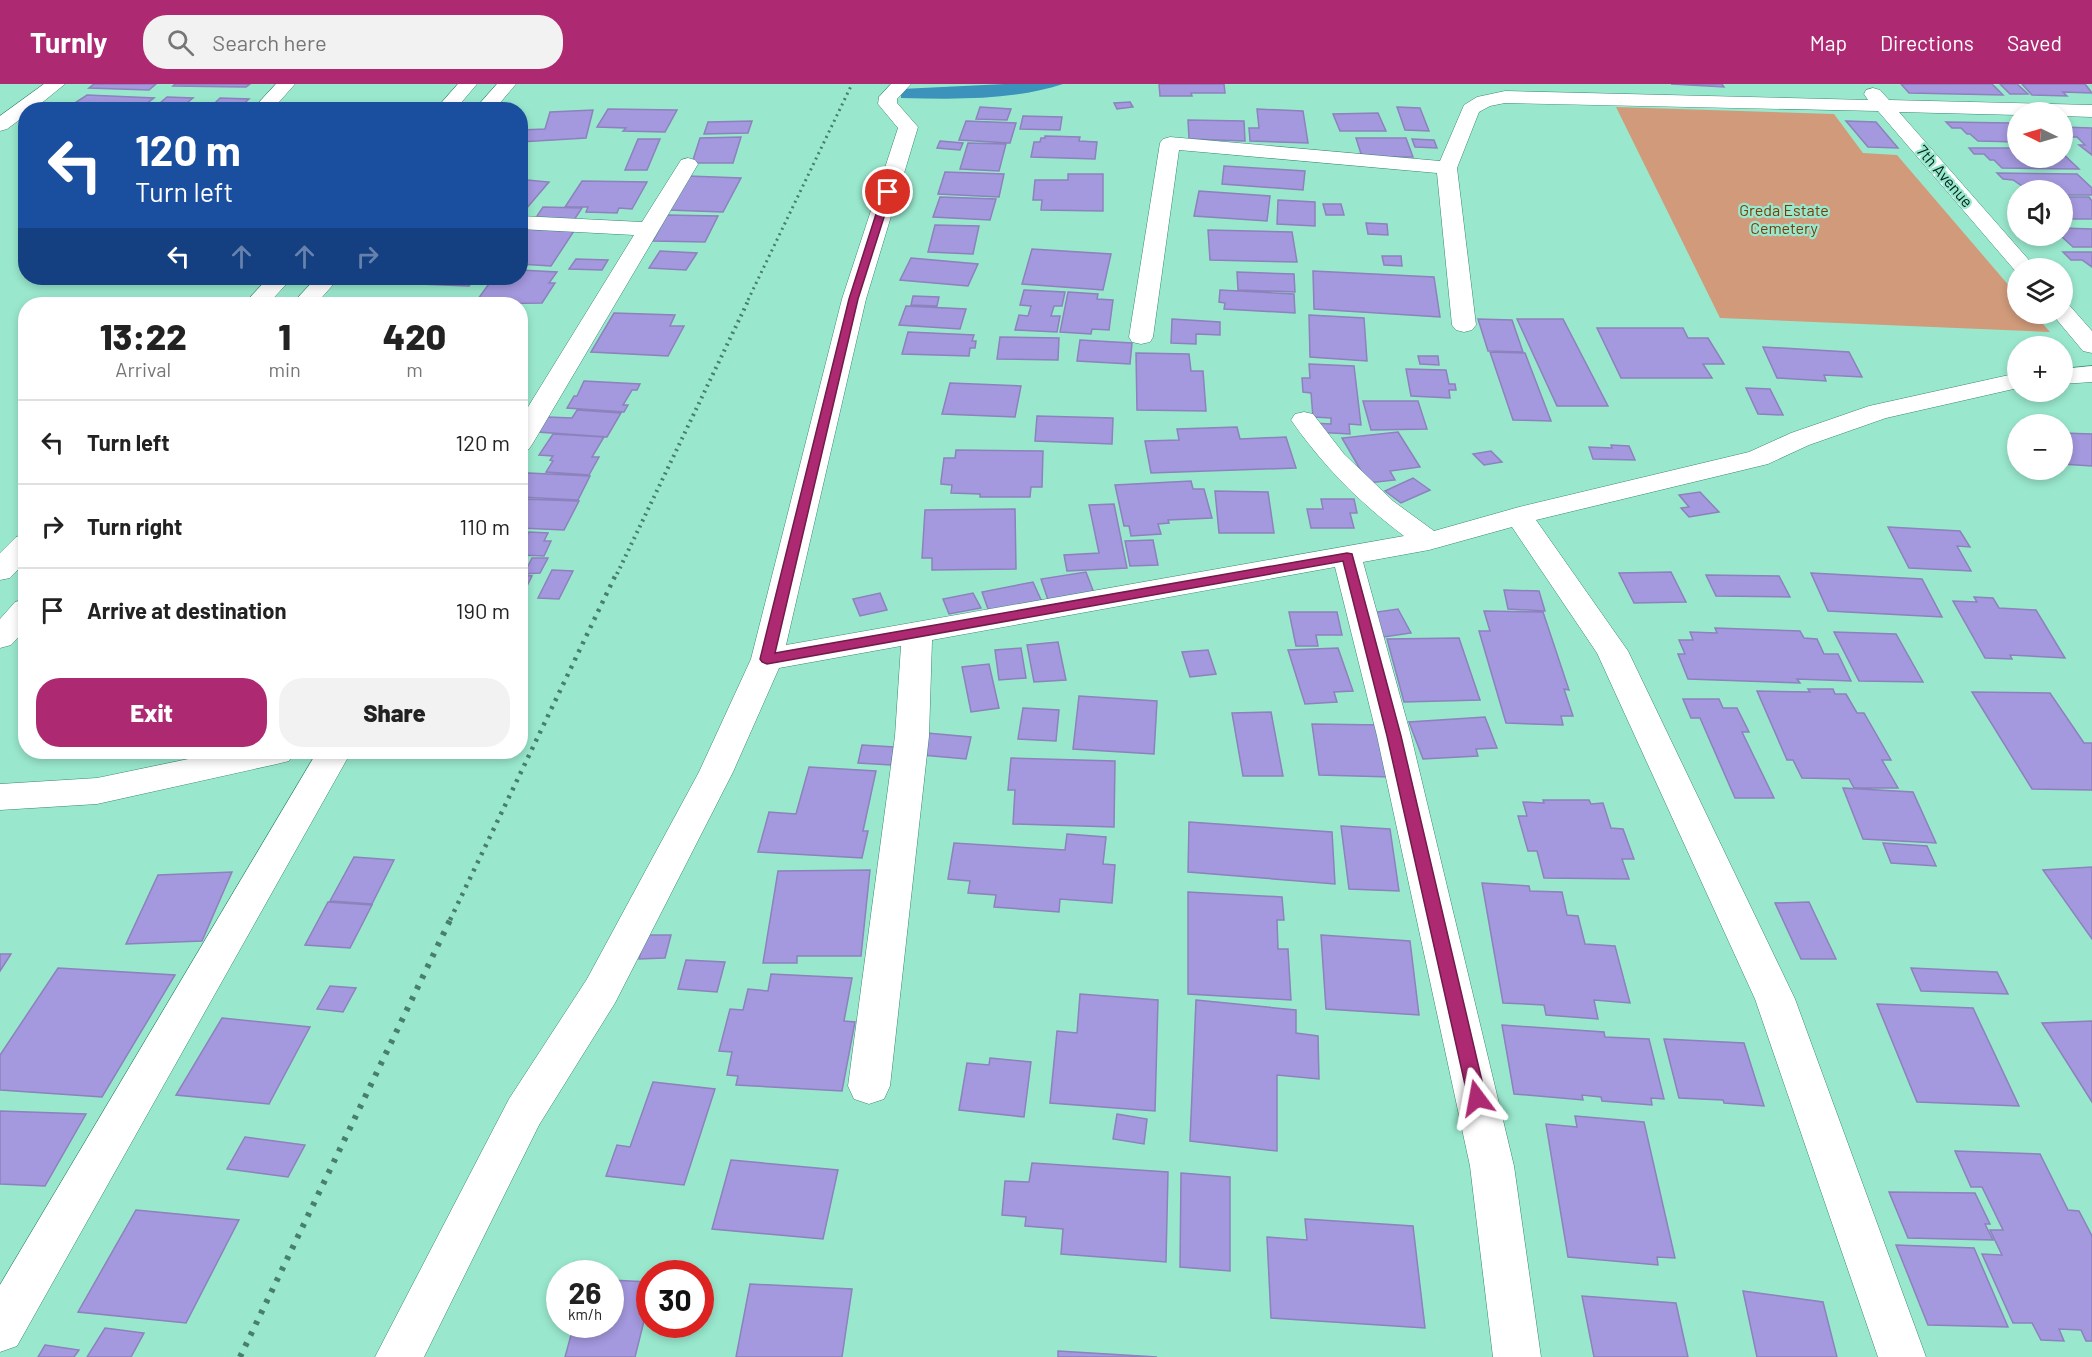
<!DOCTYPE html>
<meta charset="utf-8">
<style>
:root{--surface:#fff;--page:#f2f2f2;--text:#222;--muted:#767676;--line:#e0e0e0;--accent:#ad2972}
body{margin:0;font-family:Barlow,sans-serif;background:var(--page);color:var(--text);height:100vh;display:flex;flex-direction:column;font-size:22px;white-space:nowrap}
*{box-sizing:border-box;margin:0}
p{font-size:20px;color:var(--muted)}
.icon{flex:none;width:33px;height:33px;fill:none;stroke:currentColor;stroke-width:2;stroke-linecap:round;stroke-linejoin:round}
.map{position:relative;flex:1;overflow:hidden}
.sheet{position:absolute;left:18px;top:213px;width:510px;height:462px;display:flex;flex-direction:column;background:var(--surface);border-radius:24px;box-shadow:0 3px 9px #0003}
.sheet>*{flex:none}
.top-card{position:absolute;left:18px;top:18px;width:510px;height:183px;border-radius:24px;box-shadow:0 3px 9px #0003;background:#1a4fa0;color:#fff;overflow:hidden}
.needle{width:39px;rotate:275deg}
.tools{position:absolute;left:2007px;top:18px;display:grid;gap:12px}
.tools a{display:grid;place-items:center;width:66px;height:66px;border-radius:50%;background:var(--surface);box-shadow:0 3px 9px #0003;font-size:30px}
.speed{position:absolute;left:546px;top:1176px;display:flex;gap:12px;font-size:30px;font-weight:700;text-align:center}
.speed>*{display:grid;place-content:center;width:78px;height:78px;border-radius:50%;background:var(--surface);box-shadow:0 3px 9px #0003;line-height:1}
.speed small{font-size:15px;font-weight:400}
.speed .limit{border:9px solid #d22;background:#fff;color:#111}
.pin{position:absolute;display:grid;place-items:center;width:51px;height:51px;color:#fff;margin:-26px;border:3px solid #fff;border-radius:50%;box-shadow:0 2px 6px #0007}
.me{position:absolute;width:66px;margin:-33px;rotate:347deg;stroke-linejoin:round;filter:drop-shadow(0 0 4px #0008)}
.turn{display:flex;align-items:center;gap:21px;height:126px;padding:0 18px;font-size:27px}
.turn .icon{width:78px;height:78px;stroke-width:2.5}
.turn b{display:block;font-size:42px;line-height:51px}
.lanes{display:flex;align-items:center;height:57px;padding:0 18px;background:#0003;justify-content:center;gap:30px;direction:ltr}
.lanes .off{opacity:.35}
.eta{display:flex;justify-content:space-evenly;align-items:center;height:102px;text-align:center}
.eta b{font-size:36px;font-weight:800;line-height:42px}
.button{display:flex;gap:12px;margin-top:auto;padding:12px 18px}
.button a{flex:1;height:69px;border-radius:24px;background:var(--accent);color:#fff;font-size:24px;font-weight:800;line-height:69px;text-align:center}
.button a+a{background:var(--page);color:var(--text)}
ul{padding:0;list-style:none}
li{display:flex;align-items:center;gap:18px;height:84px;padding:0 18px;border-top:2px solid var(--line)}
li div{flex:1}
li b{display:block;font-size:22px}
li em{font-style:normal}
header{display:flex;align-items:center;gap:36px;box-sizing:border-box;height:84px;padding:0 30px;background:var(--accent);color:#fff}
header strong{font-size:28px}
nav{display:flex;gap:33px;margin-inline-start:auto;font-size:21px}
.search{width:420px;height:54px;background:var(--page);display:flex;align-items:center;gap:15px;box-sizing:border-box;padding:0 21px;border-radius:24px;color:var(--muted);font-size:22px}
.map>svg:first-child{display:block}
.green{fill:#d19b7b}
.water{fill:#3b92ba}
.building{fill:#a498de;stroke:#8c82bc;stroke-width:1.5}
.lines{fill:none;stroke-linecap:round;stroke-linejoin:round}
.minor-casing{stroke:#388872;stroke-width:1}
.minor{fill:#fff;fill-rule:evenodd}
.rail-far3{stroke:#487e6d;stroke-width:3;stroke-dasharray:2 4;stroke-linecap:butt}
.rail-far2{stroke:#487e6d;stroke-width:4;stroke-dasharray:2 4.5;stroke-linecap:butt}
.rail-far1{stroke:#487e6d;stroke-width:4.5;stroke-dasharray:3 6;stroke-linecap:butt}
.rail{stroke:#487e6d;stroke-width:6;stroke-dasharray:4 8;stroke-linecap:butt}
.route{fill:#ad2972;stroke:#701b4a;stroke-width:1.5}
.labels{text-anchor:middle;stroke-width:4.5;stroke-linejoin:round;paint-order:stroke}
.far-street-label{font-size:16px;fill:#012219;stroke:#99e8ce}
.far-park-label{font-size:16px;fill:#7a3a05;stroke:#99e8ce}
</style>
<header>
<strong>Turnly</strong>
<div class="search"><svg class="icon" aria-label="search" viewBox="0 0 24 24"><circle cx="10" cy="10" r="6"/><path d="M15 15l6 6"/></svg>Search here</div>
<nav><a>Map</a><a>Directions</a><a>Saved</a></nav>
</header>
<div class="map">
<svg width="2092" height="1273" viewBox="0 0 2092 1273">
<rect width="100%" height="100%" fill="#99e8ce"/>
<path class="green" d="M1616 23 1834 30 1863 69 1897 71 2017 211 2018 230H2034L2050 248 1720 234Z"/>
<path class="water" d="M1005 0H1063C1011 17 955 15 901 14V5Z"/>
<path class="building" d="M94 0H156L149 6 89 4Z
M175 0H250L246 3 173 2Z
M1159 0H1224L1225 9H1191L1192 12H1160Z
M1722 0 1724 3 1671 0Z
M1901 0H1992L2003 11 1909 9Z
M2000 0H2017L2028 10H2010Z
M2022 0H2085L2092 9 2063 8 2067 12 2032 11Z
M87 11 154 14 138 26 67 24Z
M167 13 193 14 187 19 214 20 220 14 249 15 237 26H152Z
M1130 18 1133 23 1117 25 1114 19Z
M980 23 1011 25 1007 36 976 35Z
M1397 23 1420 24 1429 47 1405 46Z
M608 25 677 26 665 48 623 47 626 44 597 43Z
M1257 25 1303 27 1308 59 1250 57 1249 44H1259Z
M593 26 586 54 520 58V46L545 45 550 28Z
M1378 29 1386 47H1340L1333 30Z
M1023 32 1062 33 1060 46 1020 45Z
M1188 36 1244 37 1245 57 1189 55Z
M752 37 748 49 704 50 708 38Z
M966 37 1016 39 1010 59 959 56Z
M1846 37 1876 38 1898 64 1868 63Z
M1946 38 2012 39 2018 45V58L1978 57 1970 50H1967L1961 44H1952Z
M2062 43 2092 44V71L2079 61H2085L2077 53H2070Z
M1045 52 1080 53 1079 57 1097 58 1095 75 1031 73 1034 58H1040L1041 54H1045Z
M741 53 733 79H692L700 54Z
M1356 54H1406L1413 73H1362Z
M638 55H660L647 86H625Z
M1412 55 1434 56 1437 64 1415 63Z
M940 57 963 59 960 66 937 64Z
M968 59 1006 60 999 87 960 85Z
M1969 64H2018V74H2062V69L2079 85 2002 84 1994 76H1990L1984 70H1974Z
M1224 82 1305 87 1303 106 1222 100Z
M945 88 1004 90 999 113 938 110Z
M1997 89 2077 90 2092 104V111H2062V106H2028L2013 96 2003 95Z
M1068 90H1103V127L1041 126 1042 116H1033L1035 96H1068Z
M688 92 741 94 723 128 668 126Z
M527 96 549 98 520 132V105Z
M582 97 647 98 632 125 619 124 617 129 586 128 588 123H565Z
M1199 107 1270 112 1267 137 1194 132Z
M940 113 996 115 990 136 933 133Z
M2062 113H2089L2092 117V135H2062Z
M1278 116 1315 118V142L1277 140Z
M1323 120H1341L1344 131H1326Z
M543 123 582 124 574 136 535 135Z
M667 131 718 132 705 158 653 157Z
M1366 139 1387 140 1388 151 1368 150Z
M935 141 979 142 973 170 928 168Z
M2062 144 2092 145V163H2073L2061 152Z
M525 145 574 147 551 182 520 180V151Z
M1208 146 1292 148 1297 178 1210 176Z
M1032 165 1111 170 1103 206 1022 200Z
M660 167 697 169 686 186 649 184Z
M2063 168H2092V183L2082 176H2071Z
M1382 172H1401L1402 182 1384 181Z
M911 174 978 180 968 202 900 196Z
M576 175 608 176 602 186 569 185Z
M520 186 557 188 549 199H555L542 219 481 220 484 216 478 215 491 197H497L499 194H520Z
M1313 187 1434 193 1440 233 1314 225Z
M1237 188 1294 190 1295 208 1238 206Z
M375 194H476L469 202 371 198Z
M1024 206 1065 208 1062 222H1054L1051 232H1060L1057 248 1015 246 1019 231 1028 232 1031 222 1020 221Z
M1220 206 1294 210 1295 229 1224 225 1225 219 1219 218Z
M1068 208 1098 210 1097 215 1113 216 1109 246 1092 245 1091 250 1060 248Z
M913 212 939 213 937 222 911 221Z
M906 222 966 225 960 245 899 241Z
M614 229 675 231 670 242H684L668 272 591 268Z
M1309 231 1364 234 1367 277 1310 273Z
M1172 235 1220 238V251L1196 250V260L1171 259Z
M1478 235 1512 236 1523 268 1488 267Z
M1517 235H1563L1608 322H1557Z
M1597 244H1683L1688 254H1708L1724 280H1703L1712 294H1621Z
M908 248 974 251 972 257H976L975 264H970L969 272 902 270Z
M1000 253 1059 254 1058 276 997 275Z
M1080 256 1132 259 1130 280 1077 277Z
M1763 263 1849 268 1862 293 1824 291 1826 297 1777 294Z
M1490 268 1525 269 1551 337 1513 336Z
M1136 269 1189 270 1191 287H1203L1206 327 1137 326Z
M1418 272H1438L1439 281 1420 280Z
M1309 280 1354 282 1361 341 1349 340 1350 350 1314 348 1313 339 1331 340V334L1313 333 1311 309 1303 308 1302 294H1310Z
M1406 285 1446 286 1449 300H1455L1456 306H1449L1450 314 1411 312Z
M584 297 640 300 637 306H632L623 321H628L624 328 567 324 574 312H577Z
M950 299 1021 302 1015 333 942 330Z
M1746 304 1770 305 1783 331 1758 330Z
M1363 317H1418L1427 345 1371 346Z
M577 326 621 329 607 353 538 348 548 333 572 334Z
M1037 332 1113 334 1112 360 1035 357Z
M1237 343 1240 355 1286 353 1296 384 1151 389 1145 357 1179 356 1177 345Z
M1398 348 1420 383 1390 387 1395 396 1368 399 1342 354Z
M2062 349 2092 350V382L2062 380Z
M553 350 604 353 592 373H599L589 391 546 388 553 377 550 376 553 372 539 371Z
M1611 361 1629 362 1635 376 1593 375 1589 363 1612 364Z
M956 366 1043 367 1042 403H1031L1030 413H980V410L951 409 952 401 941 400V397L944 374H955Z
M1491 367 1502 378 1484 381 1473 370Z
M528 389 590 392 578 416 520 413 527 400H522Z
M1413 394 1430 406 1401 419 1385 407Z
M1191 397 1193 405H1204L1212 434 1168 436 1169 439 1158 440 1161 450 1131 452 1129 442H1124L1115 401Z
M1215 407 1268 408 1274 449H1219Z
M1700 408 1719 428 1689 433 1681 424 1689 423 1679 411Z
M520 415 579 417 564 446 520 444Z
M1321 415H1354L1357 429H1350L1354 444H1311L1307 425H1323Z
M1114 420 1127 484 1067 487 1064 471 1099 469 1089 421Z
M1015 425 1016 485 932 486V474H922L925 426Z
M1888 443 1960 447 1970 463 1957 462 1971 487 1909 484Z
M529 448 548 449 544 457H551L544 472 520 471V460Z
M1153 456 1158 481 1130 482 1125 457Z
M532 474H548L540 489 524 490Z
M552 486 573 487 559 515 538 514Z
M1086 488 1094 509 1048 516 1041 495Z
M1671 488 1686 518 1634 519 1619 489Z
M1811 489 1922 495 1942 533 1828 527Z
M520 491 532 492 520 516Z
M1706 491 1779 492 1790 513 1716 512Z
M1033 498 1042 518 989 528 982 508Z
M1504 506 1539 507 1545 527 1508 525Z
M880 509 887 526 860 532 853 515Z
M973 509 981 524 949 530 943 515Z
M1974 513 1993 514 1999 524 2036 526 2065 574 2010 571 2012 575 1985 574 1953 517 1977 518Z
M1398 525 1411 549 1377 554 1363 530Z
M1484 527 1543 528 1569 606 1564 605 1573 632H1561L1563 641 1506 639 1479 547H1490Z
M1289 528H1337L1342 551H1316L1318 562H1296Z
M1715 544 1800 547 1804 554 1817 555 1824 570H1838L1851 597 1797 595 1800 599 1688 595 1678 570H1685L1679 556H1693L1690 548 1717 549Z
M1834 548 1896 550 1923 598 1859 597Z
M1459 554 1480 616 1404 618 1387 555Z
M1058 558 1066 596 1034 598 1027 561Z
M1021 564 1026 594 999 596 995 566Z
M1338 564 1353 607 1334 608 1337 618 1305 620 1288 566Z
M1208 566 1216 590 1190 593 1182 568Z
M989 580 999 624 971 628 962 583Z
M1808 605H1833L1835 610H1846L1857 629H1864L1891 676H1882L1898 704H1854L1849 695 1802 694 1793 676H1787L1757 607 1810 608Z
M1972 608 2050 609 2084 659H2092V706L2032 705Z
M1079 612 1157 617 1154 670 1073 665Z
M1683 615H1719L1723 624H1737L1749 648H1742L1774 714H1735L1700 634H1691Z
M1023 624 1059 626 1056 657 1018 655Z
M1271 628 1283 692H1243L1232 629Z
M1485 633 1497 664 1476 665 1478 672 1423 675 1409 638Z
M1312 640 1381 641 1391 693 1319 691Z
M927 649 971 653 966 675 922 671Z
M862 661 894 663 891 681 858 679Z
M1011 674 1115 677 1114 743 1013 740 1015 706H1008Z
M809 683 876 687 863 747H868L862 774 758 768 769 728 796 730Z
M1843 704 1913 708 1936 759 1863 755Z
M1543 716H1589L1591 720 1603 719 1611 744 1623 745 1634 775H1622L1629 795 1544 794 1537 767H1528L1518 732H1527L1523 718 1544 719Z
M1189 738 1332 748 1335 800 1188 788Z
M1341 742 1390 745 1399 807 1349 805Z
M1067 750 1106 753 1103 780 1115 781 1112 819 1060 815 1059 828 994 823 996 811 968 809 970 797 948 795 954 759 1065 766Z
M1883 759 1927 762 1936 782 1891 779Z
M354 773 394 776 372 820 330 817Z
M2092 783V855L2043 786Z
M870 786 861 872H797V879H763L778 787Z
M232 788 202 857 126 860 158 791Z
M1482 799 1529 802 1530 807 1562 808 1567 831 1578 832 1585 860 1615 862 1630 919 1594 916 1598 935 1546 931 1544 921 1503 919Z
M1188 808 1282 813 1284 836H1277L1278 865H1288L1291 916 1188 910Z
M328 818 372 821 350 864 305 861Z
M1809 818 1836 875H1801L1775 819Z
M645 851H671L665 874 639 875Z
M1321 851 1410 857 1419 931 1326 925Z
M0 870H11L0 887Z
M686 876 725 878 717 908 678 905Z
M58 884 175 891 102 1013 0 1006V971Z
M1911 884 1997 888 2008 910 1921 907Z
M771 890 852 894 844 937 855 938 842 1007 736 1001 738 992 727 991 732 968 719 967 730 925 743 926 748 905 768 907Z
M330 902 356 904 343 928 317 925Z
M1080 910 1158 916 1155 1027 1050 1019 1057 947 1077 949Z
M1196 916 1296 926V949L1318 952 1319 995 1277 991V1067L1190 1057Z
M1877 920 1973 924 2019 1022 1917 1018Z
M222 934 310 943 269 1020 176 1011Z
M2092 937V1018L2042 939Z
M1502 941 1604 948 1605 953 1649 955 1664 1015 1651 1014 1652 1021 1602 1017 1601 1013 1582 1011 1583 1016 1514 1010Z
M1664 955 1744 959 1764 1022 1724 1019 1723 1016 1679 1014Z
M990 974 1031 978 1024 1033 959 1026 967 979 989 981Z
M653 998 715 1005 684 1101 606 1092 617 1061 630 1063Z
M0 1027 86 1030 45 1102 0 1100Z
M1117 1030 1147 1035 1144 1060 1113 1055Z
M1575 1032 1644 1038 1675 1174 1657 1173 1658 1181 1568 1173 1546 1040 1577 1043Z
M245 1053 305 1061 288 1093 227 1085Z
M1955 1067 2040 1070 2068 1126 2079 1127 2092 1152V1257H2086L2081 1246 2059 1245 2064 1257 2041 1256 2032 1239H2013L1982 1170 2002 1171 1990 1146H2003L1982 1103H1971Z
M731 1076 838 1086 823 1155 712 1145Z
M1032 1079 1168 1088 1166 1178 1061 1170 1063 1145 1025 1142 1026 1133 1002 1131 1005 1097 1029 1098Z
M1181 1089 1230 1093V1187L1180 1183Z
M1889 1108 1975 1109 1990 1140H1985L1993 1156 1908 1154Z
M136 1126 239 1136 186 1239 78 1228Z
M1305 1135 1413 1142 1425 1244 1271 1234 1267 1153 1307 1156Z
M1896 1161 1974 1164 2008 1243 1928 1241Z
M610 1196 650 1198V1213L635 1273H565L574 1240H610Z
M750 1200 852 1205 842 1273H736Z
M1743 1207 1823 1218 1837 1273H1757Z
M1582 1212 1676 1219 1688 1273H1594Z
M105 1244 144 1249 131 1273H87Z
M45 1261 79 1266 74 1273H38Z
M1058 1267 1157 1273H1058Z"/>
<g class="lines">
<g class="minor-casing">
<path id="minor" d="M44 0H65L33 26H26V31L7 45 0 47V32Z
M276 0H295L272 26H252Z
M458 0H477L455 26H435Z
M497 0H516L494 26H474Z
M891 0H911L897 15V19L918 43 866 215 786 561 1404 452C1360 419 1323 382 1291 336L1295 330 1304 328 1313 330 1344 370 1393 417 1434 447 1519 423 1749 368 1791 349 1869 322 2018 289V304L1886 334 1809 361 1768 380 1536 436 1628 567 1795 915 1926 1273H1878L1755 915 1597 569 1512 443 1429 466 1363 478 1411 652 1514 1082 1541 1273H1493L1470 1082 1377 652 1335 483 932 556 929 652 890 1002 884 1015 869 1020 854 1015 848 1002 895 652 901 562 779 584 733 688 615 919 539 1041 424 1273H375L509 1015 587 895 699 688 751 575 842 215 898 44 878 20 879 13Z
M1873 4 1880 6 1889 16 2092 21V33L2062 32V28H2018V31L1899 28 2036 184H2018L2017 189 1878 27 1505 19 1490 22 1479 28 1457 84 1476 241 1472 246 1464 248 1456 246 1452 241 1437 89 1179 66 1153 253 1150 258 1141 260 1132 258 1129 253 1160 59 1163 55 1170 53 1440 77 1464 21 1477 13 1505 7 1868 16 1864 10 1866 6Z
M688 74 695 76 698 80 533 359 529 365 520 367V336L634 151 520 145V132L642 138 681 76Z
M268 194H292L268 220H244Z
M316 194H339L316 220H292Z
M2062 220 2070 222 2092 247V269L2083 267 2052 230H2062Z
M2092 282V298L2062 300V285Z
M26 450V477L10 494 0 496V469L16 453Z
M26 515V545L11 561 0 564V535L15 518Z
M222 668H294L289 677 277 680 97 720 0 726V700L97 694Z
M317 668H351L17 1262 0 1268V1201Z"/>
</g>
<use href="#minor" class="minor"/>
<path class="rail-far3" d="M748 216 852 0"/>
<path class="rail-far2" d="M617 490 749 215"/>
<path class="rail-far1" d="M450 836 617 488"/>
<path class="rail" d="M240 1273 451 834"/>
</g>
<path class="route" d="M888 105 892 108 858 215 775 569 1347 469 1352 470 1401 652 1486 1014 1483 1020 1477 1022 1471 1020 1468 1014 1387 652 1343 477 767 580 762 578 760 575 849 215 883 108Z"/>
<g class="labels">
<g class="far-street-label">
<text transform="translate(1945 92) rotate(49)" y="6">7th Avenue</text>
</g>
<g class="far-park-label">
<text x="1784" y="132">Greda Estate<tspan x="1784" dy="18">Cemetery</tspan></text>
</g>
</g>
</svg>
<div class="tools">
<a><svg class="needle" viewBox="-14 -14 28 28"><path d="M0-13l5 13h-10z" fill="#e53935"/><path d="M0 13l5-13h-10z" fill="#767676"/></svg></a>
<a><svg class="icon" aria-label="sound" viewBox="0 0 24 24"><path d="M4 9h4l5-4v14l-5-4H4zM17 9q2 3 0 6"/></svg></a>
<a><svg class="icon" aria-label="layers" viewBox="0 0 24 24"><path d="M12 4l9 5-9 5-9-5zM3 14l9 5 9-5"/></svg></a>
<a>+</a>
<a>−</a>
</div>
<div class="speed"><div>26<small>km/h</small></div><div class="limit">30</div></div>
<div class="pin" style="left:888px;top:108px;background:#d93025"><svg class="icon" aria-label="arrive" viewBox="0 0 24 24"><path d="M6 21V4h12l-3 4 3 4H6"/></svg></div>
<svg class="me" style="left:1477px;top:1014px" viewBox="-20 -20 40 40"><path d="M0-17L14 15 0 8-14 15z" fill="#ad2972" stroke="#fff" stroke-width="4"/></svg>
<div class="top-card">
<div class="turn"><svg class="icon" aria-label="left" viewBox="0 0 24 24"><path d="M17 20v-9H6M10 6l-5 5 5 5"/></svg><div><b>120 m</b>Turn left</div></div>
<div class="lanes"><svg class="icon" aria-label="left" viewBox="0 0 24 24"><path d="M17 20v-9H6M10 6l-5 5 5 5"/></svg><svg class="icon off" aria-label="ahead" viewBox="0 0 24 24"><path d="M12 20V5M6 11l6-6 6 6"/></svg><svg class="icon off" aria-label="ahead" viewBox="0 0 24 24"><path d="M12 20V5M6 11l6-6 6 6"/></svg><svg class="icon off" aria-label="right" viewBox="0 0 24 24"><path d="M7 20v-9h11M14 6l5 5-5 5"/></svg></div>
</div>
<section class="sheet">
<div class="eta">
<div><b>13:22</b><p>Arrival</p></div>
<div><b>1</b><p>min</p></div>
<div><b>420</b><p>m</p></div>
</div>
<ul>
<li><svg class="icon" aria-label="left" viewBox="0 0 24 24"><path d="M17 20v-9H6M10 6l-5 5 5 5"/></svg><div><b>Turn left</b></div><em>120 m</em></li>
<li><svg class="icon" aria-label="right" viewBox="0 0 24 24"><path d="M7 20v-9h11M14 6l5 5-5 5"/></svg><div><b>Turn right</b></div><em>110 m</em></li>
<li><svg class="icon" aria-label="arrive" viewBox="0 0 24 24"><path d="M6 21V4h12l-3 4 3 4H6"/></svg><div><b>Arrive at destination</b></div><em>190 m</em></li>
</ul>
<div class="button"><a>Exit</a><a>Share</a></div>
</section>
</div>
